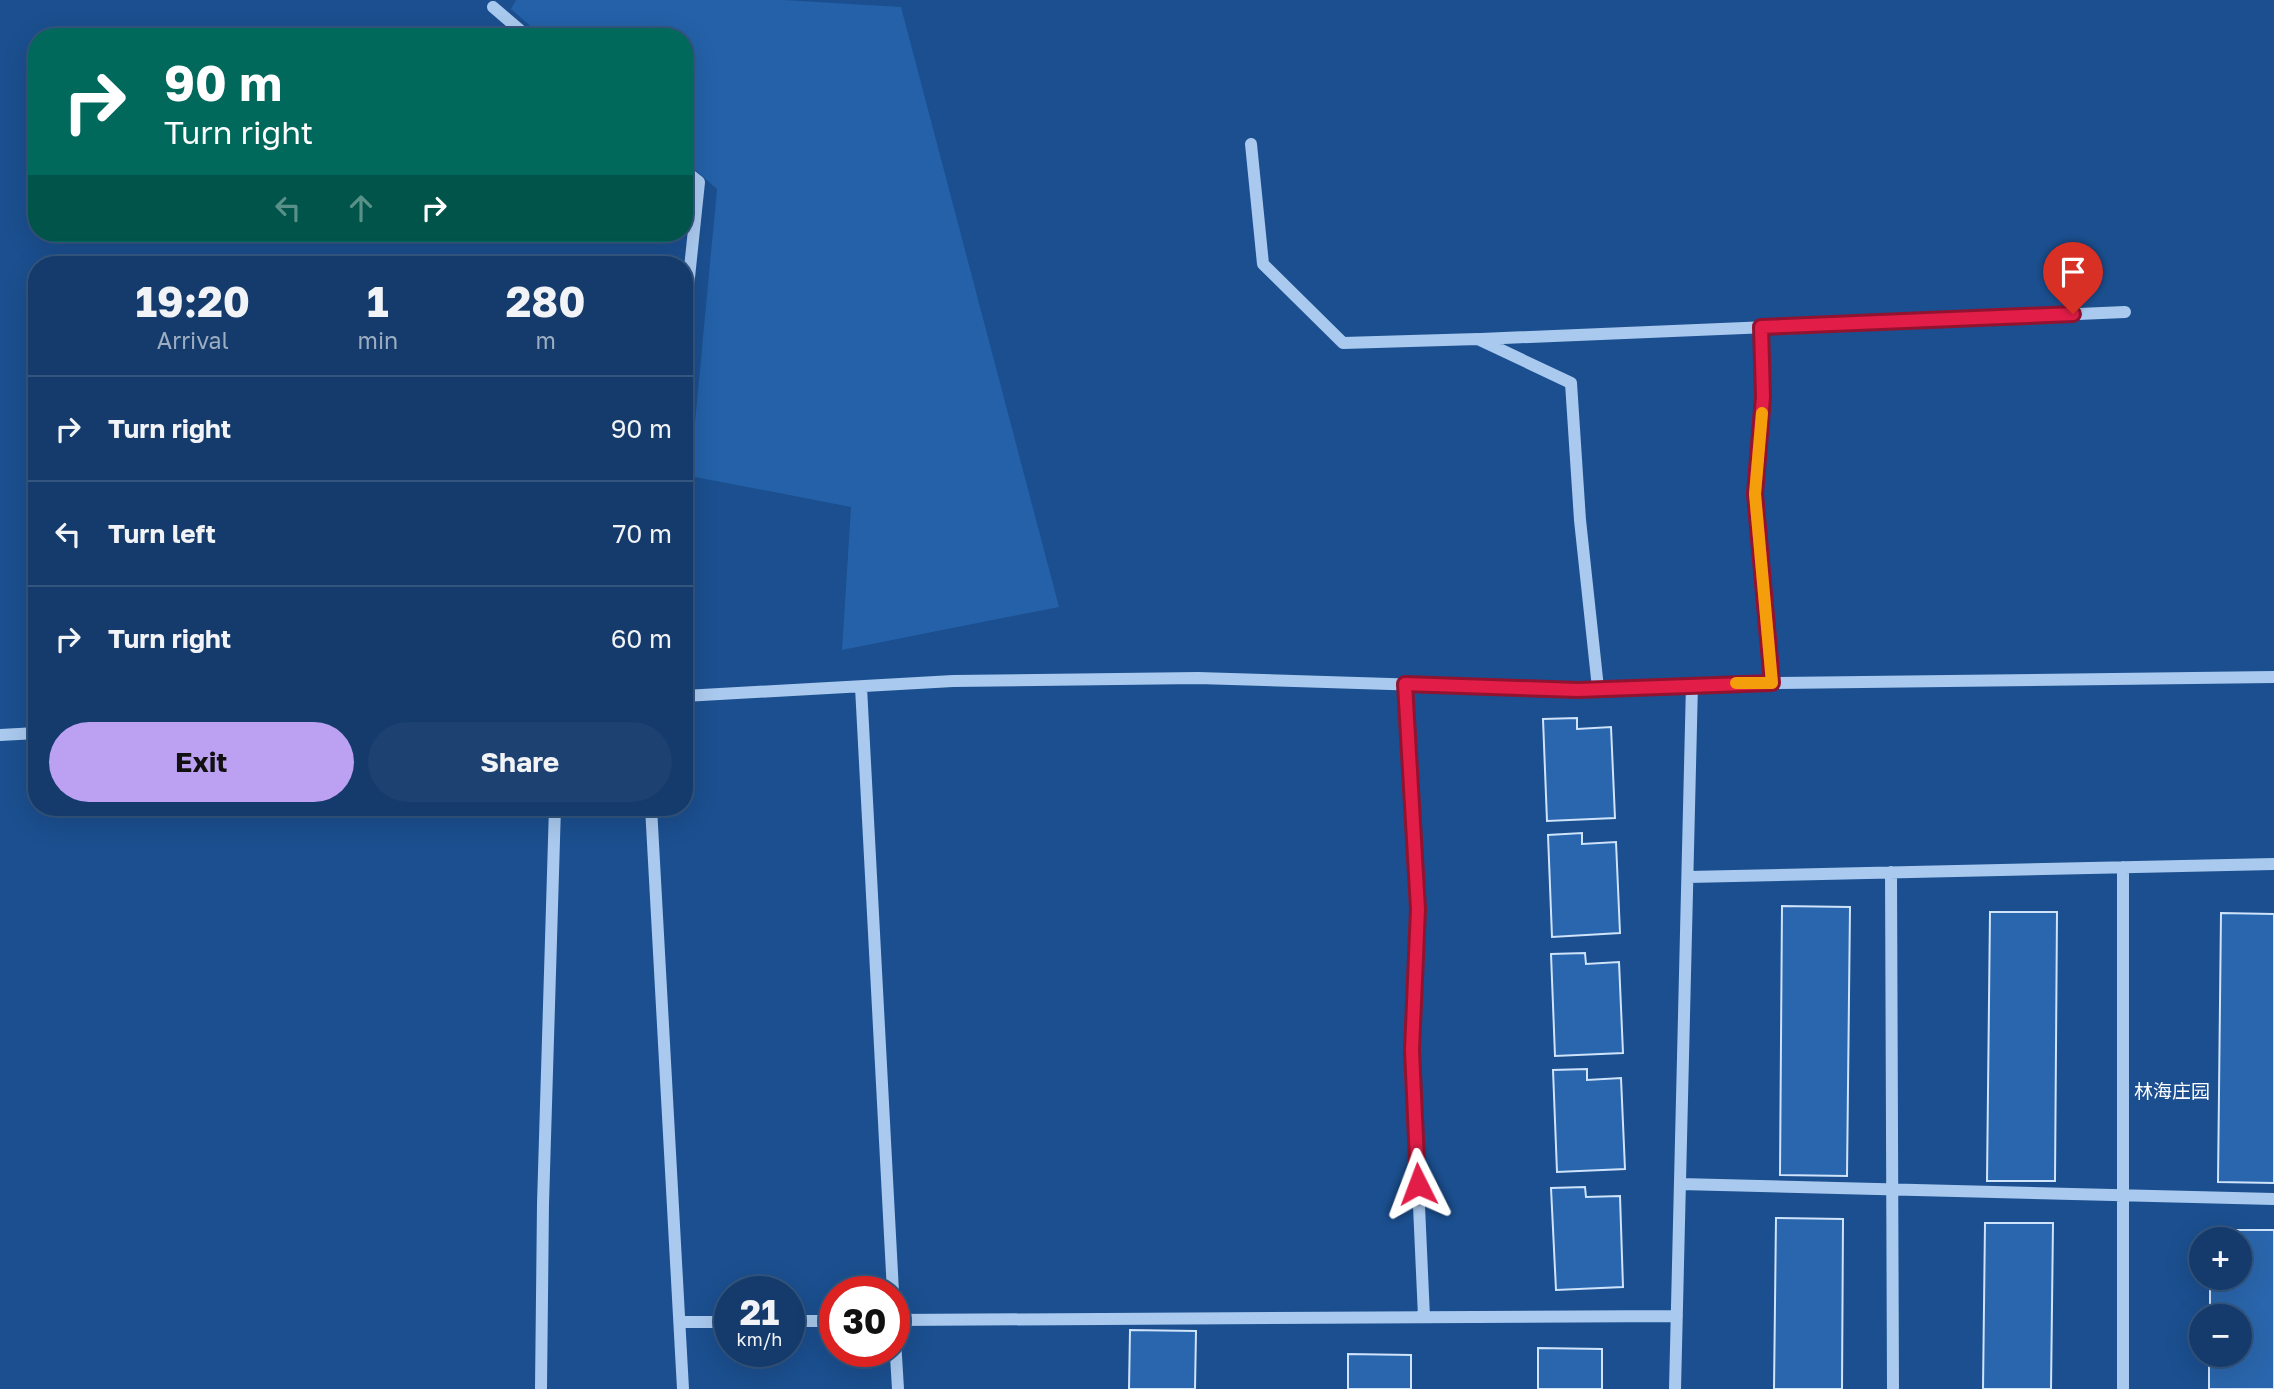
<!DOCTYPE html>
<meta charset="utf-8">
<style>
:root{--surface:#143b6b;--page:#1d4271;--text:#f1f3f6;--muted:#9dadc1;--line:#33557e;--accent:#bca0f2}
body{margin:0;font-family:"Golos Text","Noto Sans SC",sans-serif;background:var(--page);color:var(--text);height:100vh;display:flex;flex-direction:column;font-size:26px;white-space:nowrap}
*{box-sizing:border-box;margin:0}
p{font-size:23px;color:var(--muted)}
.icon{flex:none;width:38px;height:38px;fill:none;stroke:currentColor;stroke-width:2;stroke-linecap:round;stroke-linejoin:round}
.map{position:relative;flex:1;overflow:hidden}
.details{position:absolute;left:28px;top:256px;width:665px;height:560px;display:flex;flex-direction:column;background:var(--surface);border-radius:28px;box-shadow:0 7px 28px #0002,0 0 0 2px var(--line)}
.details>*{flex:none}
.top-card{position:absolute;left:28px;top:28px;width:665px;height:214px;border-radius:28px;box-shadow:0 7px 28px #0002,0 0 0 2px var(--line);background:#00695c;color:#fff;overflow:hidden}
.controls{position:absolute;left:2189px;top:1227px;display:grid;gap:14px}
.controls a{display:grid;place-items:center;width:63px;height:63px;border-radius:50%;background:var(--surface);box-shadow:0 7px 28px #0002,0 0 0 2px var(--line);font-size:35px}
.speed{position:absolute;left:714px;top:1276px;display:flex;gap:14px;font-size:35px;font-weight:700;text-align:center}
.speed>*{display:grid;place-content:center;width:91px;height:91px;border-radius:50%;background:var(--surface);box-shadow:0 7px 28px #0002,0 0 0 2px var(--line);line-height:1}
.speed small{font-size:18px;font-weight:400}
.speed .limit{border:10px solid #d22;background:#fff;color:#111}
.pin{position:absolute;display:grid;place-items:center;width:60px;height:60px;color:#fff;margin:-72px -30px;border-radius:50% 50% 50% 0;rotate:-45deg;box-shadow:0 0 7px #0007}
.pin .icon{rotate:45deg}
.me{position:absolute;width:77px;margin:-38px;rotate:357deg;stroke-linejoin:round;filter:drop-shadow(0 0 5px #0008)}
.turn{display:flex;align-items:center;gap:24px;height:147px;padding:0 21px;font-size:32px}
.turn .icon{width:91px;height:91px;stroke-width:2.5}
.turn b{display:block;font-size:49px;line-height:60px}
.lanes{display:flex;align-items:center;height:66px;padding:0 21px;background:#0003;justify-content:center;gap:35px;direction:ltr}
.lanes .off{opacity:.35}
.eta{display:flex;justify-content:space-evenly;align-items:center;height:119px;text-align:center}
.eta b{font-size:42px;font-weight:700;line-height:49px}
.action{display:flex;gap:14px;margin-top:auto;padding:14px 21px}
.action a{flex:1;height:80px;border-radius:42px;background:var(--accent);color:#111;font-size:28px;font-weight:700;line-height:80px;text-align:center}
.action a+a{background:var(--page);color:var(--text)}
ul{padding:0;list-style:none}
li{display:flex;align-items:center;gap:21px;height:105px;padding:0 21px;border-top:2px solid var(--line)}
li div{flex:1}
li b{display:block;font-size:26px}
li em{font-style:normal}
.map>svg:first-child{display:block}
.green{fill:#2461a8}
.building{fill:#2a66ad;stroke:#cfe3fa;stroke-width:2}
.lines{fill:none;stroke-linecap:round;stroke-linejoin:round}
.minor{stroke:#a9c9ee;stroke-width:12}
.route-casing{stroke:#92132f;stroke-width:18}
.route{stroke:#e11d48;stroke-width:12}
.slow{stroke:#f59e0b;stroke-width:12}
.labels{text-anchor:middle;stroke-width:7;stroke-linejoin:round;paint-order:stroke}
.neighbourhood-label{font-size:19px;fill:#fff;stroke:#1b4f8f}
</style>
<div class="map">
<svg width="2274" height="1389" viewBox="0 0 2274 1389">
<rect width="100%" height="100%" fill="#1b4f8f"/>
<path class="green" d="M516 0H783L901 7 1059 607 842 650 851 507 690 476 717 189 684 160V37H543L511 9Z"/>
<path class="building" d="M1577 718V729L1611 727 1615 818 1547 821 1543 719Z
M1582 833V844L1616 842 1620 933 1552 937 1548 835Z
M1782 906 1850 907 1847 1176 1780 1175Z
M1990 912H2057L2055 1181H1987Z
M2221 913 2274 914V1183L2218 1182Z
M1585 953 1586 964 1619 962 1623 1053 1555 1056 1551 954Z
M1587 1069V1080L1621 1078 1625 1169 1557 1172 1553 1070Z
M1585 1187 1586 1197 1620 1196 1623 1287 1556 1290 1551 1188Z
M1776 1218 1843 1219 1842 1389H1774Z
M1985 1223H2053L2051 1389H1983Z
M2211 1230H2274V1389H2209V1354H2240V1316H2210V1278H2240V1239H2210Z
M1130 1330 1196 1331 1195 1389H1129Z
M1538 1348 1602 1349V1389H1538Z
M1348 1354 1411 1355V1389H1348Z"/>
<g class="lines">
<path class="minor" d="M493 7 528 37
M1251 144 1263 264 1343 343 1478 339 1571 383 1580 520 1598 688
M684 170 699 182 684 325
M1761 327 1763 397 1755 494 1772 683
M1481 339 2125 312
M1404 684 1417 909 1412 1050 1424 1317
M861 687 893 1292
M684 696 953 681 1198 678 1578 690 1692 684 2274 677
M0 735 37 733
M651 807 683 1389
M2123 867V1389
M1891 872 1893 1389
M1688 877 2274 864
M1680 1184 2274 1199
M894 1320 1677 1316
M789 1321H835
M680 1322H730
M894 1323 898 1389
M541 1389 543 1204 555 807
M1675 1389 1692 684"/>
</g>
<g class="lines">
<g class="route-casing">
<path id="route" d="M1418 1184 1412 1050 1418 909 1405 684 1578 690 1772 683 1755 494 1763 397 1761 327 2073 314"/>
</g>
<use href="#route" class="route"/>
<path class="slow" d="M1736 683H1772L1755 494 1762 413"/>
</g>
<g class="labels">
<g class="neighbourhood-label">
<text x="2172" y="1098">林海庄园</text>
</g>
</g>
</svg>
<div class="controls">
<a>+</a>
<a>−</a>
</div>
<div class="speed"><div>21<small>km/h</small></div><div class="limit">30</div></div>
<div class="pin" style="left:2073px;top:314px;background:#d93025"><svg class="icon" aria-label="arrive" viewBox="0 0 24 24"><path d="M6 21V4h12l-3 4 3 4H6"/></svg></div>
<svg class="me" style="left:1418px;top:1184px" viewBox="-20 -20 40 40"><path d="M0-17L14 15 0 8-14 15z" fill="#e11d48" stroke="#fff" stroke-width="4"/></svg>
<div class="top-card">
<div class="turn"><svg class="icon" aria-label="right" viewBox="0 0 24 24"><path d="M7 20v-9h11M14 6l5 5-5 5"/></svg><div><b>90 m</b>Turn right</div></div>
<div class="lanes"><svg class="icon off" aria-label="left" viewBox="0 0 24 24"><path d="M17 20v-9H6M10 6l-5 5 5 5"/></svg><svg class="icon off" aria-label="ahead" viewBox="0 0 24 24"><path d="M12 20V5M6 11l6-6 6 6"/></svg><svg class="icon" aria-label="right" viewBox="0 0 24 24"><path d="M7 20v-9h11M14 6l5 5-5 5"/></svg></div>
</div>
<section class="details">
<div class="eta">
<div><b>19:20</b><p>Arrival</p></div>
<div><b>1</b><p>min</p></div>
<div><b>280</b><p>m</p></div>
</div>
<ul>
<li><svg class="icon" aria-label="right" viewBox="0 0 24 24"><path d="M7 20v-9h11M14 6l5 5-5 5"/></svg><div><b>Turn right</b></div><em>90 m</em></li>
<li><svg class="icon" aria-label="left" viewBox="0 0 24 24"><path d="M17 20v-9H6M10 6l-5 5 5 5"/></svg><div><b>Turn left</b></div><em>70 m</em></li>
<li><svg class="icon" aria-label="right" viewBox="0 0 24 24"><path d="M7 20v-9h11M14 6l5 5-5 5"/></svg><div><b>Turn right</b></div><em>60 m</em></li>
</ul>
<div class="action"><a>Exit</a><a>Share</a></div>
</section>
</div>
